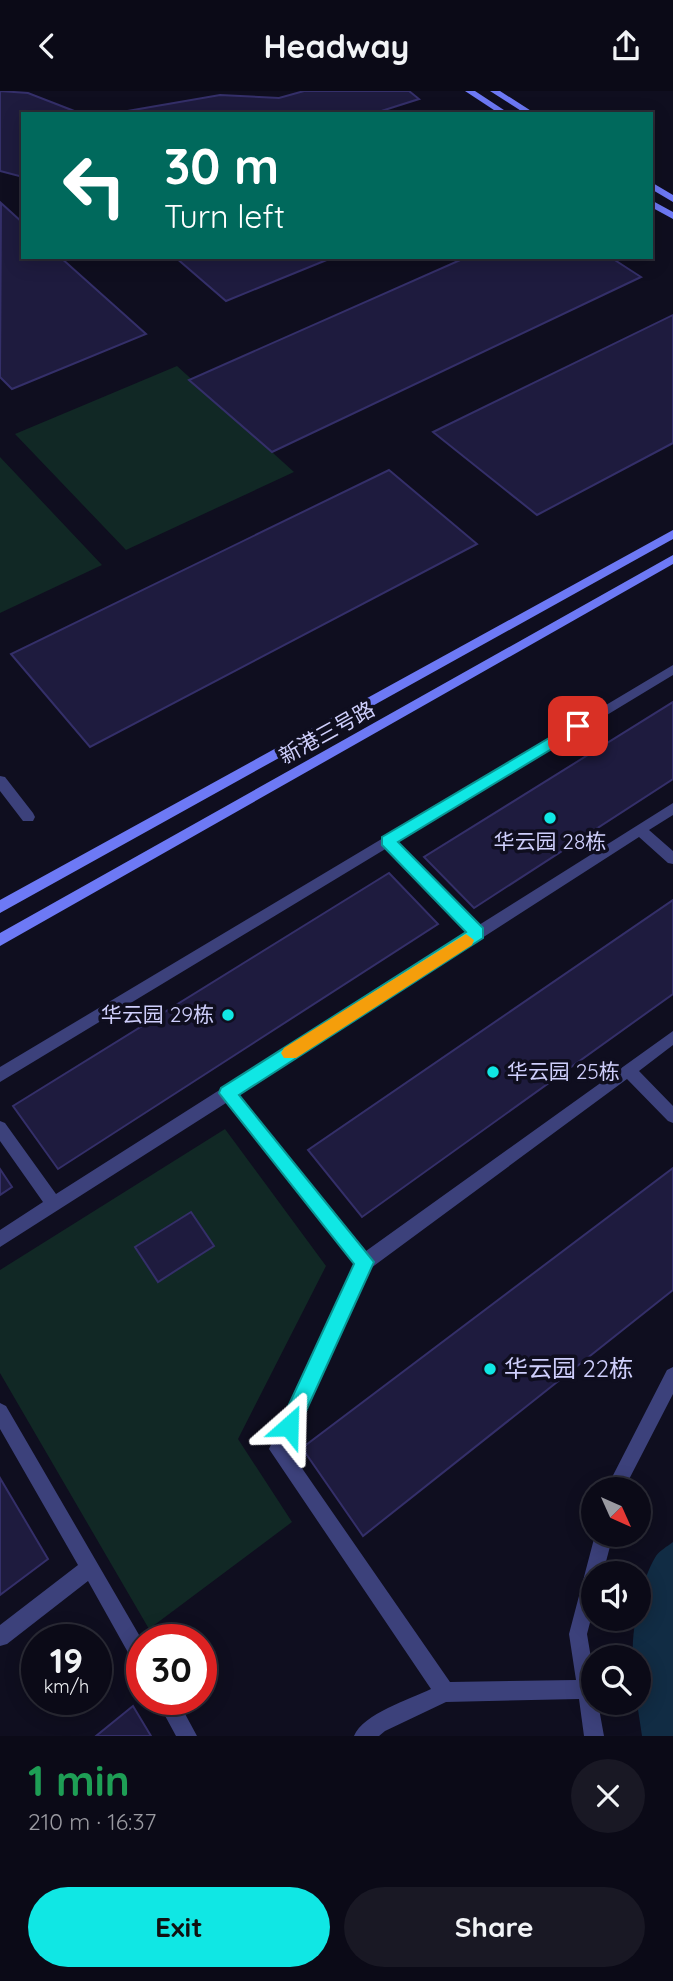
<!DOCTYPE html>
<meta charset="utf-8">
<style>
:root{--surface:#0b0a17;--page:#191824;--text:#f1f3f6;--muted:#9a9aa1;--line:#2b2b36;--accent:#10e7e4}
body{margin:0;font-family:Quicksand,"Noto Sans SC",sans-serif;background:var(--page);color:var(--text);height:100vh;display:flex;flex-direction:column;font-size:26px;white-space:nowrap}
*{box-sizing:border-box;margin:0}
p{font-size:23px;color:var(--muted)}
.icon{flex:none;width:38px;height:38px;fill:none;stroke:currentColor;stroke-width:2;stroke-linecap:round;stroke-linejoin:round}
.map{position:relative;height:1645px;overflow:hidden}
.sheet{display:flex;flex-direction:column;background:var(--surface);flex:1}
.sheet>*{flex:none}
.guide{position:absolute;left:21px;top:21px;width:632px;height:147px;border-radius:0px;box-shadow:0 4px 18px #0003,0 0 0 2px var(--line);background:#00695c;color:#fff;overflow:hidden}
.needle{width:46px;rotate:135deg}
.buttons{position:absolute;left:581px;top:1386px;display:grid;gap:14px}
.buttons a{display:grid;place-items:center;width:70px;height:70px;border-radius:50%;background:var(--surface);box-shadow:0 4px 18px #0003,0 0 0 2px var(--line);font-size:35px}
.speed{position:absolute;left:21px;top:1533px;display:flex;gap:14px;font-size:35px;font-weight:700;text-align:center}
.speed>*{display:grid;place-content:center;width:91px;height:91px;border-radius:50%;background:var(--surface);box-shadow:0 4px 18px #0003,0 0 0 2px var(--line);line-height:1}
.speed small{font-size:18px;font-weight:400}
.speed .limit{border:10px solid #d22;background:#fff;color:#111}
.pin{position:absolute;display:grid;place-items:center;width:60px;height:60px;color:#fff;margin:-30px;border-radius:14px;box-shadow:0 4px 10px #0006}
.me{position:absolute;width:77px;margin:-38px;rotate:25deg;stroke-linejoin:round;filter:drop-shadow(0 0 5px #0008)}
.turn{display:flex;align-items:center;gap:24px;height:147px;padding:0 28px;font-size:32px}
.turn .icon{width:91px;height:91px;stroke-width:2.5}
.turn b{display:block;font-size:49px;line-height:60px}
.round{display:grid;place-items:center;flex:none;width:74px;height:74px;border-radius:37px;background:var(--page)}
.overview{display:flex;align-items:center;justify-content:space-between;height:119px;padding:0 28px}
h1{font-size:42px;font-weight:700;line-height:52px;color:#1e9e55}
.primary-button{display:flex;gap:14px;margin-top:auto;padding:14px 28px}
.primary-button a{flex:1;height:80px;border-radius:42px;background:var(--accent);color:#111;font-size:28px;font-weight:700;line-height:80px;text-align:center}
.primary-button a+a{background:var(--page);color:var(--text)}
header{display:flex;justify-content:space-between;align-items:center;height:91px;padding:0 28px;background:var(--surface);font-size:32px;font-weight:700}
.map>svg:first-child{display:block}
.green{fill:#112825}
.water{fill:#112c44}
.building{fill:#1e1b3e;stroke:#342f69;stroke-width:2}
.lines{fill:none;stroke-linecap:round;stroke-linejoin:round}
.street{fill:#3c417b;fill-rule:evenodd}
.secondary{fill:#6d79f5;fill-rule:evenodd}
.route{fill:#10e7e4;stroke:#0a9694;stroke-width:2}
.slow{fill:#f59e0b}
.poi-dot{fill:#10e7e4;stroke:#0f0e1f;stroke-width:2.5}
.labels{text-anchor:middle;stroke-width:7;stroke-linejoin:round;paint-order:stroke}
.street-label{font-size:21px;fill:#cfcffc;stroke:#0f0e1f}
.poi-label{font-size:21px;fill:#cfcffc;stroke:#0f0e1f}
.near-poi-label{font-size:24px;fill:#cfcffc;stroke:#0f0e1f;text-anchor:start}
</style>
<header><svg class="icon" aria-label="back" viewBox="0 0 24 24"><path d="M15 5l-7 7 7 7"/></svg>Headway<svg class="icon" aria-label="share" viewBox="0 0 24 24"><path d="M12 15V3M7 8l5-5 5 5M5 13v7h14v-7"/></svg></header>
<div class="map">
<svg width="673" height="1645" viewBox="0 0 673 1645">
<rect width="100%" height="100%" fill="#0f0e1f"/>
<path class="green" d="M177 275 294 381 126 459 15 343Z
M0 366 102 474 0 522Z
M225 1038 326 1175 238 1348 292 1431 149 1538 0 1282V1179Z"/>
<path class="water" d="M673 1451V1645H642L637 1612 639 1566H633C631 1541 641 1488 656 1465 659 1460 668 1455 673 1451Z"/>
<path class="building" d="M0 0 28 2 82 23H23V86L0 80Z
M304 0H409L419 8 372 23H110L220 4 279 7Z
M1 112 23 132V166H60L146 243 12 298 0 286Z
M175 166H334L226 210Z
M467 166H610L641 186 272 361 189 289Z
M673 224V352L537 424 433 341Z
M389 379 477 453 90 656 11 563Z
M673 611V688L474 817 424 766Z
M389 782 438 833 58 1078 13 1015Z
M673 809V903L362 1126 308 1059Z
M673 1077V1199L363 1445 302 1357Z
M0 1078 12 1096 0 1104Z
M191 1121 214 1155 158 1191 135 1156Z
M0 1387 48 1468 0 1504Z
M133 1615 151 1645H96Z"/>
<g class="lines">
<path class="street" d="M673 574V584L397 751 479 834 673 712V724L649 739 673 760V773L668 772 639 746 238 1004 366 1160 673 940V954L639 980 673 1015V1032L668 1030 627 988 371 1177 288 1357 450 1591 576 1589 569 1543 595 1444H613L603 1482H593V1520L587 1543 593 1579V1612H598L604 1645H584L579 1608 446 1611 385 1640 379 1645H354C363 1623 410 1608 431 1598L269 1358 356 1172 226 1012 0 1156V1139L43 1111 0 1050V1030L5 1032 56 1103 468 841 387 757 0 991V976Z
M0 685 5 686 33 722 35 726 33 730H23L0 700Z
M673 1276V1303L624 1398H606L667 1279Z
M0 1312 6 1315 142 1549V1576L135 1574 88 1490 7 1553 0 1555V1534L78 1474 0 1338Z
M156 1608H177L197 1645H176Z"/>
<path class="secondary" d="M465 0H475L510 23H500Z
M490 0H500L536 23H526Z
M651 91 673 104V111L651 98Z
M651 109 673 121V128L651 116Z
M673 439V448L0 822V809Z
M673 464V473L0 855V842Z"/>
</g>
<path class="route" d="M578 630 585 635 583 639 398 751 483 837V847L239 1004 374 1171 296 1342 289 1345 282 1342 279 1335 354 1173 219 1002 221 997 466 841 382 754V746Z"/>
<path class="slow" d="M466 843 474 849 472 854 296 967H284L281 962 284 957Z"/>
<g class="poi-dot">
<circle cx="550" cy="727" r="7"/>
<circle cx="228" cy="924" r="7"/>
<circle cx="493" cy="981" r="7"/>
<circle cx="490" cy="1278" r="7"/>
</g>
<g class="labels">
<g class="street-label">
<text transform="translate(327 642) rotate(-29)" y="7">新港三号路</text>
</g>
<g class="poi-label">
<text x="550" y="758">华云园 28栋</text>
<text x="214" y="931" text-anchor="end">华云园 29栋</text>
<text x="507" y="988" text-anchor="start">华云园 25栋</text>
</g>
<g class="near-poi-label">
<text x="504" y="1286">华云园 22栋</text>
</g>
</g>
</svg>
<div class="buttons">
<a><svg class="needle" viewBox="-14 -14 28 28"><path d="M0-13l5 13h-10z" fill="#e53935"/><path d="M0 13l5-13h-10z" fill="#9a9aa1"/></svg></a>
<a><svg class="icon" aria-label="sound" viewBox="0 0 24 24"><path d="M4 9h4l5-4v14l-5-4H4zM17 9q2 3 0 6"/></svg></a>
<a><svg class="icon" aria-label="search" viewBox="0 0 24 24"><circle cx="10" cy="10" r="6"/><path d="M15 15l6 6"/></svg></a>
</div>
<div class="speed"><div>19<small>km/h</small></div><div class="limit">30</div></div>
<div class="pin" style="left:578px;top:635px;background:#d93025"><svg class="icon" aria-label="arrive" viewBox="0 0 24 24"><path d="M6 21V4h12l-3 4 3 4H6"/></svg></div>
<svg class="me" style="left:289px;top:1335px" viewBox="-20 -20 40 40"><path d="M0-17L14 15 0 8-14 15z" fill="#10e7e4" stroke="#fff" stroke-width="4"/></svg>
<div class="guide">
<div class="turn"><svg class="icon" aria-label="left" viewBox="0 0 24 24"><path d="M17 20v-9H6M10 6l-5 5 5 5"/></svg><div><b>30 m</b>Turn left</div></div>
</div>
</div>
<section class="sheet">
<div class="overview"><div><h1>1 min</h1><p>210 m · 16:37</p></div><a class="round"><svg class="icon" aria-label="close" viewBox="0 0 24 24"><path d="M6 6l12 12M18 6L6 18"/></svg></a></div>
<div class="primary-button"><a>Exit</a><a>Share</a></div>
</section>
